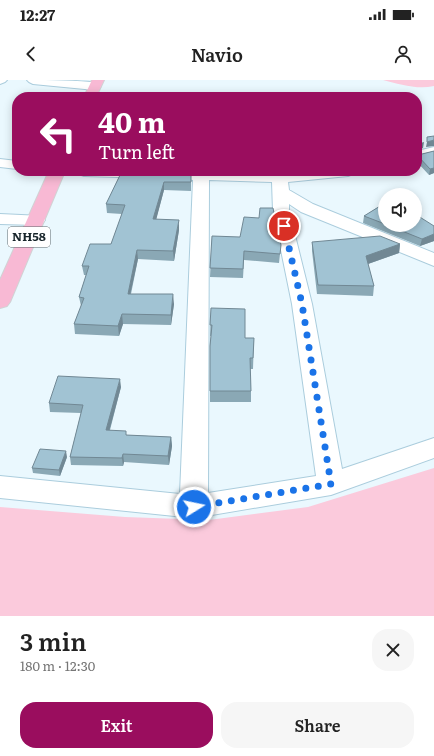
<!DOCTYPE html>
<meta charset="utf-8">
<style>
:root{--surface:#fff;--page:#f6f6f6;--text:#222;--muted:#767676;--accent:#9a0d5e}
body{margin:0;font-family:Literata,serif;background:var(--page);color:var(--text);height:100vh;display:flex;flex-direction:column;font-size:15px;white-space:nowrap}
*{box-sizing:border-box;margin:0}
p{font-size:13px;color:var(--muted)}
.icon{flex:none;width:22px;height:22px;fill:none;stroke:currentColor;stroke-width:2;stroke-linecap:round;stroke-linejoin:round}
.map{position:relative;height:536px;overflow:hidden}
.drawer{display:flex;flex-direction:column;background:var(--surface);flex:1}
.drawer>*{flex:none}
.hud{position:absolute;left:12px;top:12px;width:410px;height:84px;border-radius:16px;box-shadow:0 2px 10px #0003;background:#9a0d5e;color:#fff;overflow:hidden}
.controls{position:absolute;left:378px;top:108px;display:grid;gap:8px}
.controls a{display:grid;place-items:center;width:44px;height:44px;border-radius:50%;background:var(--surface);box-shadow:0 2px 10px #0003;font-size:20px}
.pin{position:absolute;display:grid;place-items:center;width:34px;height:34px;color:#fff;margin:-17px;border:2px solid #fff;border-radius:50%;box-shadow:0 1px 4px #0007}
.me{position:absolute;width:44px;margin:-22px;rotate:80deg;stroke-linejoin:round;filter:drop-shadow(0 0 3px #0008)}
.turn{display:flex;align-items:center;gap:14px;height:84px;padding:0 20px;font-size:18px}
.turn .icon{width:52px;height:52px;stroke-width:2.5}
.turn b{display:block;font-size:28px;line-height:34px}
.round{display:grid;place-items:center;flex:none;width:42px;height:42px;border-radius:16px;background:var(--page)}
.head{display:flex;align-items:center;justify-content:space-between;height:68px;padding:0 20px}
h1{font-size:24px;font-weight:600;line-height:30px}
.action{display:flex;gap:8px;margin-top:auto;padding:8px 20px}
.action a{flex:1;height:46px;border-radius:16px;background:var(--accent);color:#fff;font-size:16px;font-weight:600;line-height:46px;text-align:center}
.action a+a{background:var(--page);color:var(--text)}
.status{display:flex;justify-content:space-between;align-items:center;height:28px;padding:0 20px;background:var(--surface);direction:ltr}
.status svg{height:11px;fill:currentColor}
header{display:flex;justify-content:space-between;align-items:center;height:52px;padding:0 20px;background:var(--surface);font-size:18px;font-weight:600}
.map>svg:first-child{display:block}
.green{fill:#fbcadc}
.lines{fill:none;stroke-linecap:round;stroke-linejoin:round}
.street-casing{stroke:#abcddd;stroke-width:2}
.secondary-casing{stroke:#abcddd;stroke-width:2}
.primary-casing{stroke:#d1d3d5;stroke-width:2}
.street{fill:#fff;fill-rule:evenodd}
.secondary{fill:#fff;fill-rule:evenodd}
.primary{fill:#f8b9d4;fill-rule:evenodd}
.wall{fill:#8aa8b5}
.shaded-wall{fill:#718894}
.building{fill:#a1c3d3;stroke:#718894}
.route{stroke:#1a73e8;stroke-width:7;stroke-dasharray:0 12.6}
.labels{text-anchor:middle;stroke-width:4;stroke-linejoin:round;paint-order:stroke}
.shield{fill:#fff;stroke:#5d666b;stroke-width:1}
.shield-label{font-size:12px;font-weight:bold;fill:#18252b}
</style>
<div class="status"><b>12:27</b><svg viewBox="0 0 49 12"><path d="M0 12V9h3v3zM5 12V6h3v6zM10 12V3h3v9zM15 12V0h3v12zM26 1h20v11H26zM47 4h2v5h-2z"/></svg></div>
<header><svg class="icon" aria-label="back" viewBox="0 0 24 24"><path d="M15 5l-7 7 7 7"/></svg>Navio<svg class="icon" aria-label="person" viewBox="0 0 24 24"><circle cx="12" cy="8" r="4"/><path d="M4 21q1-7 8-7t8 7"/></svg></header>
<div class="map">
<svg width="434" height="536" viewBox="0 0 434 536">
<rect width="100%" height="100%" fill="#eaf8fe"/>
<path class="green" d="M383 0H434V6C417 10 399 4 383 0Z
M434 388V536H0V427L125 437 209 440 308 427Z"/>
<g class="lines">
<g class="street-casing">
<path id="street" d="M0 0H7L5 2 0 4Z
M27 0C51 0 76 0 99 3L101 6 99 9 95 10 33 4 29 2Z
M434 67V75L417 79V71Z
M76 91H157L159 93 156 96 151 98 84 96 79 94Z
M185 91 280 93 303 91H356L353 94 348 96 288 102 289 110 313 124 434 173V186L301 132 289 124V131L312 224 342 389 434 358V378L331 415 194 438 0 418V396L180 414 193 100 182 98 179 95 182 92ZM209 100 272 102 273 131 292 224 316 396 208 413Z
M0 134 42 136 45 140 42 144 36 145 0 144Z"/>
</g>
<g class="secondary-casing">
<path id="secondary" d="M0 79 17 81V89L0 87Z"/>
</g>
<g class="primary-casing">
<path id="primary" d="M92 0H104L96 17H84Z
M49 91H65L10 222 7 226 0 228V200Z"/>
</g>
<use href="#street" class="street"/>
<use href="#secondary" class="secondary"/>
<use href="#primary" class="primary"/>
</g>
<path class="wall" d="M434 71V93L429 95 417 82V74L418 75Z
M122 91 191 93V111L164 110 156 139 179 150 174 181 138 179 131 214 174 224 171 245 123 244 119 256 75 254 74 244 81 226 79 217 86 195H84L82 186 111 164 122 134 107 133 106 124Z
M385 123V145H415L434 146V161L420 166 363 143 364 136Z
M212 156 281 165 279 183 244 180 243 198 210 197Z
M312 162 400 164 399 173 368 184 374 206 373 216 317 214 312 171Z
M211 228 245 258H254L253 289H250L251 311V322H210V266L211 256H210Z
M121 307 110 350 127 355 171 357 172 366 169 385 124 382 123 386 71 385 70 377 81 333 50 332 49 323Z
M67 377 60 396 33 393 32 388Z"/>
<path class="shaded-wall" d="M434 60V66L426 67 427 62Z
M424 62 423 68 417 70V64Z
M434 88V93L429 95 430 89Z
M164 102V110L154 148 153 139Z
M179 140V150L174 181 173 171Z
M434 154V161L420 166 422 159Z
M400 164 399 173 365 185 366 176Z
M137 170 138 179 128 224V214Z
M173 214 174 224 171 245V235Z
M122 234 123 244 119 256 118 246Z
M120 299 121 307 107 359 106 350Z
M171 357 172 366 169 385 168 376Z
M66 371 67 377 60 396 59 390Z
M123 374 124 382 123 386 122 378Z"/>
<path class="building" d="M434 56V60L427 62V57Z
M434 71V88L430 89 417 75V74L418 75Z
M122 91 191 93V102H164L153 139 179 140 173 171 137 170 128 214H173L171 235 122 234 118 246 74 244 84 218 79 217 89 186H82L90 164H111L125 125 106 124Z
M385 123V144L364 136Z
M260 128H273L281 165 280 174 244 171 243 189 210 188 212 156 240 157 244 137 259 138Z
M415 134 434 146V154L422 159 387 145H415Z
M380 156 400 164 366 176 374 206 318 205 312 162Z
M211 228 245 229V258H254L253 278H250L251 311H210V266L212 245H210Z
M58 296 120 299 106 350 126 351V355L171 357 168 376 123 374 122 378 70 377 83 325 49 323Z
M40 369 66 371 59 390 32 388Z"/>
<g class="lines">
<path class="route" d="M194 427 331 404 302 224 284 146"/>
</g>
<g class="labels">
<rect class="shield" x="8" y="147" width="42" height="20" rx="3"/>
<g class="shield-label">
<text x="29" y="161">NH58</text>
</g>
</g>
</svg>
<div class="controls">
<a><svg class="icon" aria-label="sound" viewBox="0 0 24 24"><path d="M4 9h4l5-4v14l-5-4H4zM17 9q2 3 0 6"/></svg></a>
</div>
<div class="pin" style="left:284px;top:146px;background:#d93025"><svg class="icon" aria-label="arrive" viewBox="0 0 24 24"><path d="M6 21V4h12l-3 4 3 4H6"/></svg></div>
<svg class="me" style="left:194px;top:427px" viewBox="-20 -20 40 40"><circle r="17" fill="#1a73e8" stroke="#fff" stroke-width="3"/><path d="M0-11L8 9 0 5-8 9z" fill="#fff"/></svg>
<div class="hud">
<div class="turn"><svg class="icon" aria-label="left" viewBox="0 0 24 24"><path d="M17 20v-9H6M10 6l-5 5 5 5"/></svg><div><b>40 m</b>Turn left</div></div>
</div>
</div>
<section class="drawer">
<div class="head"><div><h1>3 min</h1><p>180 m · 12:30</p></div><a class="round"><svg class="icon" aria-label="close" viewBox="0 0 24 24"><path d="M6 6l12 12M18 6L6 18"/></svg></a></div>
<div class="action"><a>Exit</a><a>Share</a></div>
</section>
